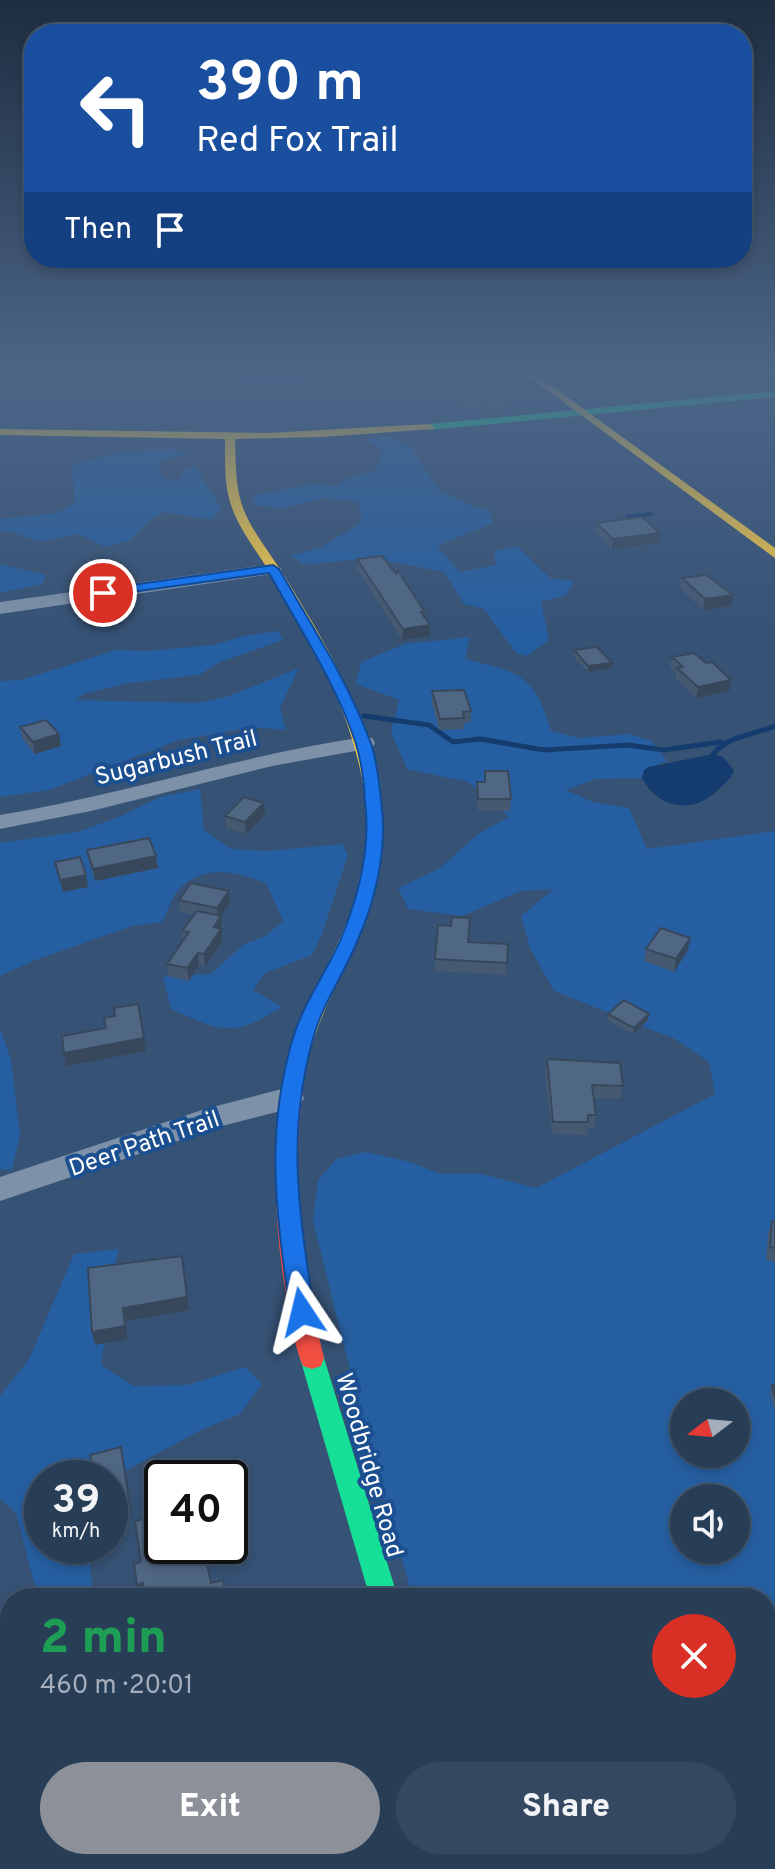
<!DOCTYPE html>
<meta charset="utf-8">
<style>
:root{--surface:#283e57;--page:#344961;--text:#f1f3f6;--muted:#a5aeba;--line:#44576d;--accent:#8c9099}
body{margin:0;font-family:Overpass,sans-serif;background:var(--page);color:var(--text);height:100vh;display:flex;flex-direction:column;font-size:30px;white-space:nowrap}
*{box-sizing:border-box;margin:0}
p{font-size:26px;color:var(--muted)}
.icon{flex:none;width:44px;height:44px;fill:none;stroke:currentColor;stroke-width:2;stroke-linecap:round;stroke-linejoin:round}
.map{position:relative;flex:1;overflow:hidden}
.side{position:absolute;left:0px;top:1588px;width:776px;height:282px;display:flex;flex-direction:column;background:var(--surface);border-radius:32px 32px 0 0;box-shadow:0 4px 12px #0003,0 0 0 2px var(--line)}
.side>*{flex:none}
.hud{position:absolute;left:24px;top:24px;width:728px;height:244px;border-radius:32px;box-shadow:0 4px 12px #0003,0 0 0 2px var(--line);background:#1a4fa0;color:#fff;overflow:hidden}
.needle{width:52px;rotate:254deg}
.tools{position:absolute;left:670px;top:1388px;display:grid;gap:16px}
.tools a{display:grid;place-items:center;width:80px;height:80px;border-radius:50%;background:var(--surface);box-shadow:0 4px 12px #0003,0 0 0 2px var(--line);font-size:40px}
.speed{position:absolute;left:24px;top:1460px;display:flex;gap:16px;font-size:40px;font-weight:700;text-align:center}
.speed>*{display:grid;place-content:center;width:104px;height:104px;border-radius:50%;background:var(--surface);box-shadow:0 4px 12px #0003,0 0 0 2px var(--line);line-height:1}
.speed small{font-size:20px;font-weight:400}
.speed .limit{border:4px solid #111;border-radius:12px;background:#fff;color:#111}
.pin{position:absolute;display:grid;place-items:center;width:68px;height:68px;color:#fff;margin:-34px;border:4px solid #fff;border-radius:50%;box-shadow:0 2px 8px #0007}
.me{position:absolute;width:88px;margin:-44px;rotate:350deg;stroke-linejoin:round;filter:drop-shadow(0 0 6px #0008)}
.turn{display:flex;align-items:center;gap:28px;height:168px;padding:0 40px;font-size:36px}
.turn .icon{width:104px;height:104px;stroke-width:2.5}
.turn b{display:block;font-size:56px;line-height:68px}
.then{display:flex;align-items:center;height:76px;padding:0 40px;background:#0003;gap:16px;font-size:30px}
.round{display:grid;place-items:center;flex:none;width:84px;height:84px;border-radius:42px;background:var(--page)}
.headline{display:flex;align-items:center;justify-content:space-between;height:136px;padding:0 40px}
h1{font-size:48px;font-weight:800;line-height:60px;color:#1e9e55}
.action{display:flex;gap:16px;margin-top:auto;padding:16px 40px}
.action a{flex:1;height:92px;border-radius:48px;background:var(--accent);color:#fff;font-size:32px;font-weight:800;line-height:92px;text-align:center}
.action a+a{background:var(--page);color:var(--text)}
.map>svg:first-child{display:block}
.green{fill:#265fa1;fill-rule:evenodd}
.water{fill:#153c6e}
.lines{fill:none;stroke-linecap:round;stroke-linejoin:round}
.stream-far1{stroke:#153c6e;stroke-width:4}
.stream{stroke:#153c6e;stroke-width:5}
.street{fill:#7d92a8;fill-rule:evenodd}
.fast{fill:#16e098;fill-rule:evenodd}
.slow{fill:#ffcf43;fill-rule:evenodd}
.jam{fill:#f24e42;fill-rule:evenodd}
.wall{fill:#455971}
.shaded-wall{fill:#38485c}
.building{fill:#506783;stroke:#38485c;stroke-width:2}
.route{fill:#1a73e8;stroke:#114b97;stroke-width:2}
.labels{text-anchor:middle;stroke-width:8;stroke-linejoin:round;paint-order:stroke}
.street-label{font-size:24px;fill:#fff;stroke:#1b4f8f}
</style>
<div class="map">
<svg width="775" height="1869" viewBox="0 0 775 1869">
<rect width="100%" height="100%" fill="#365274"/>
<path class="green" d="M230 370H412L413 373 399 377 359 374 254 380 237 377Z
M387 436 410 446 440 491 475 507 489 510 493 523 437 546 460 572 496 565 494 551 517 546 550 578 575 581 566 595 541 602 549 640 527 656 516 653 484 609 464 604 444 572 372 558 304 565 291 556 323 546 362 522 358 502 325 498 282 508 252 505 256 495 312 484 338 486 347 478 375 471 383 453 367 439Z
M174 449 188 453 161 461 158 470 165 479 179 480 185 470 195 466 221 508 212 520 165 512 152 518 131 540 105 547 78 534 40 542 8 531 0 532V519L57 513 75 503 72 465 121 451Z
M0 564 46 575 42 584 0 593Z
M278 631 283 640 220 662 199 675 129 683 86 693 75 700 197 703 226 697 299 668 280 708 286 730 252 727 179 740 49 790 0 797V681L21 680 116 650 148 651 213 645 244 636Z
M470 637 465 659C520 673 534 673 551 731L579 738 630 734 651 741 667 761 644 770 642 778 596 779 565 790 593 802 629 808 647 849 775 831V1630L766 1633V1598H413L365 1430 313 1221 318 1180 336 1159 366 1152 410 1162 440 1174H482L536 1188 715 1094 709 1062 675 1039 554 991 530 948 521 916 554 889 521 891 462 916 408 909 398 888 440 868 478 834 509 817 468 782 407 769 391 732 399 700 356 684 361 662 405 644ZM684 1402H736V1454H684ZM684 1498H736V1550H684Z
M200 789 204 830 231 849 268 851 342 844 348 855 322 934 312 955 265 973 253 990 282 1007C232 1038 222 1032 171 1009L163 977 211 974 244 944 264 937 283 921 266 883C238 872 205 864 180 888 172 895 168 912 162 922L132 926 33 961 0 976V843L77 832 119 817 160 797Z
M0 1028 11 1060 20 1135 12 1170 0 1169Z
M118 1249 101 1365 134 1386 187 1385 245 1367 262 1384 240 1414 201 1430 110 1479 42 1478V1546H87L94 1598H38L16 1513 0 1499V1396L29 1359 74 1254Z"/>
<path class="water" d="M713 754 723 757 734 770C732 779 725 783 718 790 692 815 659 809 642 778L644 770 649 767Z"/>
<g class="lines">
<path class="stream-far1" d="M628 517 651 514"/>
<path class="stream" d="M364 716 429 725 453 742 480 739 544 750 628 745 664 750 721 742
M713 754C728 736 753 735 775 726"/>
<path class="street" d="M273 564 282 569 279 573 0 614V602Z
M364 737 372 738 375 743 372 748 272 766 91 811 0 829V815C123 795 241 755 364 737Z
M289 1087 300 1090 304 1098 300 1106 222 1126 0 1201V1177L205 1109Z"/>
<path class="fast" d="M775 391V397L429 430 424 427 429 424Z
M312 1347 321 1350 324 1358 398 1598H370L300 1358 303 1350Z"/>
<path class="slow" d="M520 370H530L775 548V558Z
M429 424 434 427 433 429 322 437 235 439C236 461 235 484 242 505 251 531 271 554 285 577 334 657 389 750 382 847 377 923 328 985 308 1057L305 1062H291L288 1057C310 985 360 923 366 846 373 750 322 659 274 579 260 555 240 532 231 505 224 484 225 461 225 439L0 435V429L268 433Z
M162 1860H222L219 1869H159Z"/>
<path class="jam" d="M298 1050 305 1052 308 1057C289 1160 299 1257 324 1358L321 1366 312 1369 303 1366C294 1346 291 1322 287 1300 272 1219 272 1139 288 1057L291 1052Z
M775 1663V1693L766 1696V1666Z"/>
</g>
<path class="wall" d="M462 400 506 402V410L461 408Z
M596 523 660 533 659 543 612 549 596 532Z
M357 559 425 612V618L430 625V636L402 640 357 569Z
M682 578 731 606 703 610 680 588Z
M574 650 612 663 611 668 588 672 573 656Z
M672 657 729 691 696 698 676 679V673L670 667Z
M432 691 471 711V722L464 723V729L439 730 432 702Z
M20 727 59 734 61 746 35 754 22 738Z
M485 771 511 799 510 811H478L477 782H484Z
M264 803 265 815 246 834 226 828 225 816Z
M87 850 156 856 158 868 95 881 89 862Z
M229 891 230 903 221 916 222 941 205 967 199 965 189 981 168 976 167 964 183 940 182 931 194 915 180 912 179 900Z
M468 942 508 944 506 975 435 971V959Z
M646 949 688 950 674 972 644 961Z
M608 1014 648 1020 633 1034 607 1020Z
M547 1059 623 1086 621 1098H594L596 1115 594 1128H588L587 1135 552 1134 545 1072Z
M772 1221 775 1222V1262L766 1260 768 1234Z
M772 1385H775V1412L770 1392Z"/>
<path class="shaded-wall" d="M660 533 659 543 612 549 613 539Z
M733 595 731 606 703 610 705 599Z
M430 625V636L402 640 403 629Z
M612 663 611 668 588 672V666Z
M731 680 729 691 696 698 698 687Z
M59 734 61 746 35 754 33 742Z
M264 803 265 815 246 834 245 822Z
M156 856 158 868 95 881 93 869Z
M86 875 88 887 63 892 60 880Z
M229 891 230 903 218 920 217 908Z
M221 916 222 941 205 967 204 954 214 927Z
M690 938 688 950 674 972 676 959Z
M198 953 199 965 189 981 187 968Z
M649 1014 648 1020 633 1034 634 1028Z
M144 1038 146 1051 66 1066 64 1053Z
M182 1256 189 1310 126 1321 127 1339 95 1345 92 1332 123 1308Z
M122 1454 132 1513 110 1519V1512Z
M143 1583 145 1595 139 1597 137 1585Z"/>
<path class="building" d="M469 372 506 402 462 400Z
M642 517 660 533 613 539 596 523Z
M382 556 396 574 398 571 425 612H421L430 625 403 629 357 559Z
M706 575 733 595 705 599 682 578Z
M597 647 612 663 588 666 574 650Z
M694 653 706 663 712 662 731 680 698 687 677 668 683 667 672 657Z
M464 690 471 711 463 712 464 718 440 719 432 691Z
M46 720 59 734 33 742 20 727Z
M485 771H508L511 799H478L477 782H485Z
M244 797 264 803 245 822 225 816Z
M149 838 156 856 93 869 87 850Z
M80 857 86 875 60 880 55 862Z
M191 883 229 891 217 908 179 900Z
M197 911 221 916 214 927 221 929 204 954 198 953 187 968 167 964 189 932 182 931Z
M452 917 470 918 468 942 508 944 507 963 435 959 438 925 451 926Z
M661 928 690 938 676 959 646 949Z
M624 1000 649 1014 634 1028 608 1014Z
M138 1004 144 1038 64 1053 62 1036 106 1028 104 1018 115 1016 114 1008Z
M547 1059 620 1063 623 1086 592 1085 596 1115H588V1122H553Z
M772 1221 775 1222V1248L770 1247Z
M182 1256 187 1297 123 1308 125 1326 92 1332 88 1268Z
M772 1385H775V1398Z
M121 1447 130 1507 110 1512V1478H93L90 1455Z
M162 1514V1546H203L211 1583 223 1580 227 1598H145L143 1583 137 1585 134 1564 141 1562 135 1521Z"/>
<linearGradient id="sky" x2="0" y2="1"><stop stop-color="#1e2d40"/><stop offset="0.59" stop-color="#4c6688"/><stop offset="1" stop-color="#4c6688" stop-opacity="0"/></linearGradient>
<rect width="775" height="632" fill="url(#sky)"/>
<path class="route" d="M273 565 279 569C311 625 348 681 370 741 377 758 379 782 381 800 388 848 376 899 357 942 343 976 321 1006 312 1042 286 1140 300 1215 314 1312L311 1320 302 1323 294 1320 290 1312C277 1215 264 1139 292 1041 302 1006 324 976 339 943 358 899 371 849 365 801 364 782 361 759 355 741 335 682 299 627 269 573L103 596 96 593 103 589Z"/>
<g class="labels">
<g class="street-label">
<text transform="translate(176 757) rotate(-14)" y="8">Sugarbush Trail</text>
<text transform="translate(144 1143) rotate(-19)" y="8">Deer Path Trail</text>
<text transform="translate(370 1465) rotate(74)" y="8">Woodbridge Road</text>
</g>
</g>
</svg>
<div class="tools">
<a><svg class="needle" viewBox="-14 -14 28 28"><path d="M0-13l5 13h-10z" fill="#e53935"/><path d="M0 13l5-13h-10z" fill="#a5aeba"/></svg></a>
<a><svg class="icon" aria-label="sound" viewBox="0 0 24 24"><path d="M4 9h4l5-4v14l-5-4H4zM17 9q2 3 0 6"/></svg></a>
</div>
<div class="speed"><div>39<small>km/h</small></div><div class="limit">40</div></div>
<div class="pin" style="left:103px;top:593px;background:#d93025"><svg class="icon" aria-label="arrive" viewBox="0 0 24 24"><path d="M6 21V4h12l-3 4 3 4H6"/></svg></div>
<svg class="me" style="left:302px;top:1312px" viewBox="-20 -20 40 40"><path d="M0-17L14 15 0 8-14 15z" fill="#1a73e8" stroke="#fff" stroke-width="4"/></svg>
<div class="hud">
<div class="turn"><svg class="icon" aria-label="left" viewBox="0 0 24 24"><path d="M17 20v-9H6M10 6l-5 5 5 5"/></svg><div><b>390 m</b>Red Fox Trail</div></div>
<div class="then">Then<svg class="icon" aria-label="arrive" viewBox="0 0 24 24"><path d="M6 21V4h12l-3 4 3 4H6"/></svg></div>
</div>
<section class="side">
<div class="headline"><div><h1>2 min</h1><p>460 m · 20:01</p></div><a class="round" style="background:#d93025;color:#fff"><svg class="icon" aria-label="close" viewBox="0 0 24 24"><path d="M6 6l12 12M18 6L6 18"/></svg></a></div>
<div class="action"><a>Exit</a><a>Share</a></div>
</section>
</div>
